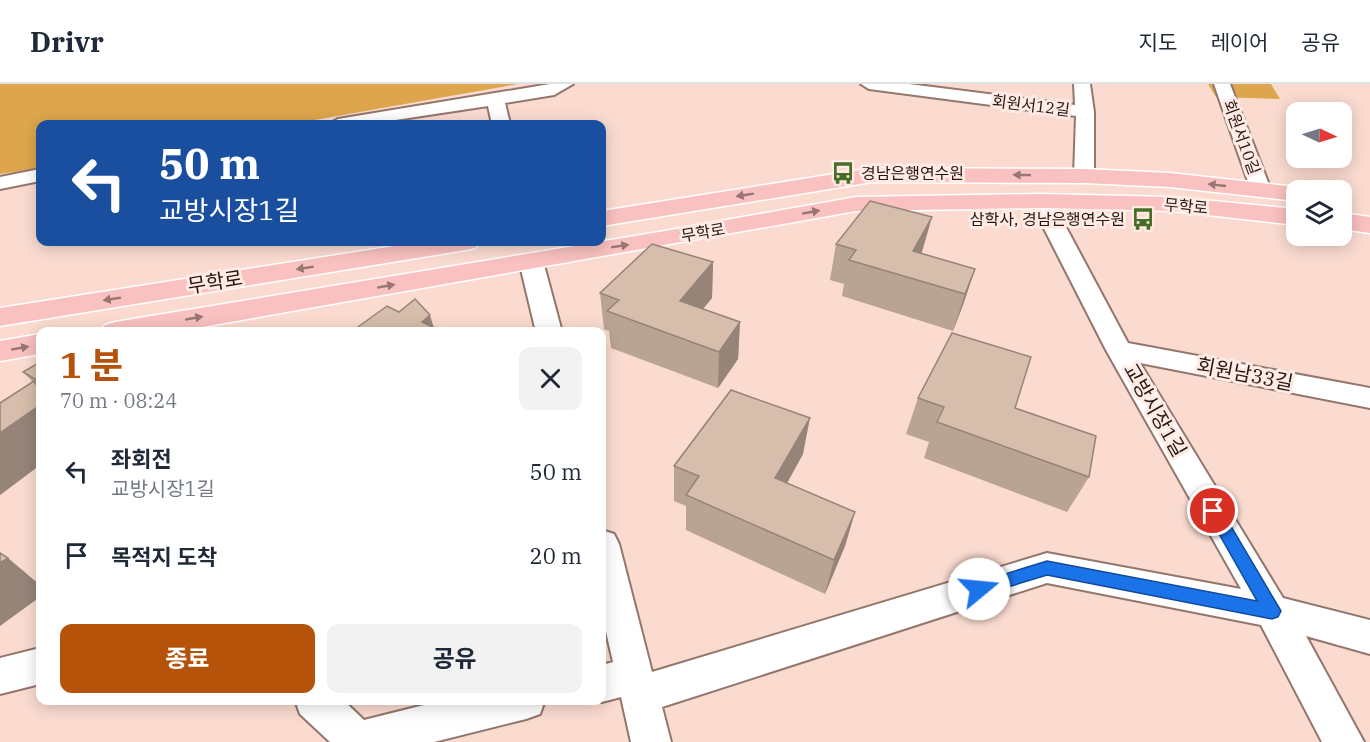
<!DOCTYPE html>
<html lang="ko">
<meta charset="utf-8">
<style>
:root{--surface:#fff;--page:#f2f2f3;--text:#1f2937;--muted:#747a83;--line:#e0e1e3;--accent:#b45309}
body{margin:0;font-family:"IBM Plex Serif","Noto Sans KR",serif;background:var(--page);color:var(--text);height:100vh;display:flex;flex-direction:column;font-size:22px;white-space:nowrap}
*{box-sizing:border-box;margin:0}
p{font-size:20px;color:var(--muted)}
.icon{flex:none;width:33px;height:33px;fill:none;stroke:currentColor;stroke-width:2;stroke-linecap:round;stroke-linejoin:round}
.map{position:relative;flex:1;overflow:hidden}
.drawer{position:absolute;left:36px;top:243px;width:570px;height:378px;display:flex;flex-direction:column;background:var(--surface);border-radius:12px;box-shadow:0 3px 15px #0003}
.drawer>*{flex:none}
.hud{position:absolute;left:36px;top:36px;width:570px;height:126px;border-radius:12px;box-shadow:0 3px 15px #0003;background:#1a4fa0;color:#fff;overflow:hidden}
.needle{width:39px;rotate:94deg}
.fabs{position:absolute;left:1286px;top:18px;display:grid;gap:12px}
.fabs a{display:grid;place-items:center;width:66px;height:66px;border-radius:12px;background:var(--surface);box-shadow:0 3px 15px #0003;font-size:30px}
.pin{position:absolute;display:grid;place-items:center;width:51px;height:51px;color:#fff;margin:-26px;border:3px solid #fff;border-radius:50%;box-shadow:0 2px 6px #0007}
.me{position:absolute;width:66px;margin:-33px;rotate:73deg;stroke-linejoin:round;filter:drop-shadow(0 0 4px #0008)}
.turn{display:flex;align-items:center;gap:21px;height:126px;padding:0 24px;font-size:27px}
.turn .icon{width:78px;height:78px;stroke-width:2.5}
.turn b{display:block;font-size:42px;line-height:51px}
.round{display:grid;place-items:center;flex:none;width:63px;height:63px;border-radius:12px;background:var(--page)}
.overview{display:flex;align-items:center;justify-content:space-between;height:102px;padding:0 24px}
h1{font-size:36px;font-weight:700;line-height:45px;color:var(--accent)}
.button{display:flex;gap:12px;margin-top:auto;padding:12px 24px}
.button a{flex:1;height:69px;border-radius:12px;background:var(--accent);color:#fff;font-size:24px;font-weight:700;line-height:69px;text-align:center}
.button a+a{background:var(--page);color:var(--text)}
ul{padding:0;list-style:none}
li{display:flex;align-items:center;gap:18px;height:84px;padding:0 24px}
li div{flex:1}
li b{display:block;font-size:22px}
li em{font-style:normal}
header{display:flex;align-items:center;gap:36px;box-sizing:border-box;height:84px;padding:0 30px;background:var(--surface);border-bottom:2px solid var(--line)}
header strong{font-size:28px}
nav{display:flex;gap:33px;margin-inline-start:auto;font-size:21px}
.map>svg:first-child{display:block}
.forest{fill:#dea64c}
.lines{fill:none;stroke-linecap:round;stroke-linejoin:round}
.street-casing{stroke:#93766c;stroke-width:4}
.primary-casing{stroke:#fff;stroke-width:3}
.street{fill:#fff;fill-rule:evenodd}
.primary{fill:#f9c1c0;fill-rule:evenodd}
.wall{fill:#b9a393}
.shaded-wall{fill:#968478}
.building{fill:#d7bdab;stroke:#968478;stroke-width:1.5}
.oneway{fill:#997573}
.route{fill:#1a73e8;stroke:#114b97;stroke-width:1.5}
.labels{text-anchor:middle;stroke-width:6;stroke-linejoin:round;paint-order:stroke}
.far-street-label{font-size:16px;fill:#231815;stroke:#ffebe4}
.far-poi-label{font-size:16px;fill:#231815;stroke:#ffebe4;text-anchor:start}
.street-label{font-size:20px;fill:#231815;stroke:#ffebe4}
</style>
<header>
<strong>Drivr</strong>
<nav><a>지도</a><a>레이어</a><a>공유</a></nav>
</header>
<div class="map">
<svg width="1370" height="658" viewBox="0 0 1370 658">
<rect width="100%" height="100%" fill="#fbdbd0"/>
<path class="forest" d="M0 0H518L292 40H40V84L0 90Z
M1208 0H1271L1280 15 1216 13Z"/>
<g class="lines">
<g class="street-casing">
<path id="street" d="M550 0H573L554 11 505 19 510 40H492L488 22 369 40H329L338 35Z
M861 0H909L1075 21 1074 0H1090L1094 28V92L1091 96H1077L1074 92 1076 32 869 5Z
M1214 0H1230L1271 106 1268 110H1254L1251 106Z
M40 85V97L0 105V93Z
M1041 111 1048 113 1052 117 1128 259 1370 304V324L1140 279 1283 514 1370 536V570L1306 552 1364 658H1322L1261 541 1047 499 662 623 671 658H631L621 613 602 618 599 616 602 581 613 578 602 530V446L614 450 619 460 652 588 1047 469 1241 505 1106 266 1030 117 1034 113Z
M531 170 539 172 543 177 562 248H536L519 177 523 172Z
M40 564V600L0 610V574Z
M295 616H343L364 636 444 616H545L540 630 526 635 434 658H330L300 630Z"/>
</g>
<g class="primary-casing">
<path id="primary" d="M872 84 1084 85 1170 89 1296 103 1306 106H1296V117L1170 103 1084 99 872 98 602 142V127Z
M1041 110 1172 113 1296 125V141L1172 127 1041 124 856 127 174 248H100L105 241 115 238 659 148 856 113Z
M1341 129 1370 133V149L1341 145Z
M420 158H479L475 164 466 166 0 242V224Z
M40 250V270L0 277V257Z"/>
</g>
<use href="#street" class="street"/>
<use href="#primary" class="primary"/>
</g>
<path class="wall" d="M836 160 922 169 975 185 963 221 953 247 842 212 844 200 830 196Z
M713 178 712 214 703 225 740 238 738 275 718 304 611 264 609 247 604 245 600 209Z
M40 278V381L0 411 33 298 23 288Z
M918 314 1015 324 1089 393 1067 428 924 374 929 358 906 350Z
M803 370 787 399 855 428 845 462 825 510 686 446V422L674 417V382Z"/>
<path class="shaded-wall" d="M932 133 922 168 909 193 913 167Z
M713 178 712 214 680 253V217Z
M975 185 963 221 953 247 965 210Z
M430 231 435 248 422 238Z
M740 238 738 275 718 304 719 268Z
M40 321V381L0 411V349Z
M810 334 803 370 770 430 775 394Z
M855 428 845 462 825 510 834 476Z
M8 474 40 501V513L0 542V479Z"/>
<path class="building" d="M870 117 932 133 913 167 975 185 965 210 849 176 856 166 836 160Z
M652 160 713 178 680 217 740 238 719 268 607 227 619 216 600 209Z
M415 215 430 231 422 238 443 248H351L387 222 399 228Z
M952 249 1031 273 1015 324 1096 352 1089 393 937 338 944 323 918 314Z
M40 278V298L23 288Z
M34 297 40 307V321L0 349V319Z
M731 306 810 334 775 394 855 428 834 476 686 411 699 392 674 382Z
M0 469 8 474 0 479Z"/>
<defs><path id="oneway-solid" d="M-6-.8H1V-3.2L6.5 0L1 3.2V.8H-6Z" transform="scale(1.5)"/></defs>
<g class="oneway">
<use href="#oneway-solid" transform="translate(1022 91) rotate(-179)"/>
<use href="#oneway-solid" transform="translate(1217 101) rotate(-174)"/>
<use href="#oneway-solid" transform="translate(745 111) rotate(171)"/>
<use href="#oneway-solid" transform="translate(811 128) rotate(-10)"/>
<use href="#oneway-solid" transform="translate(620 162) rotate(-9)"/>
<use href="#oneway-solid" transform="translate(305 184) rotate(171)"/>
<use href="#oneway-solid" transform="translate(386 202) rotate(-10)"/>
<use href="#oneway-solid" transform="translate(112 215) rotate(171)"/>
<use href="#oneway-solid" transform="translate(194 234) rotate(-10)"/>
<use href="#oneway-solid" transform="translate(20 264) rotate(-10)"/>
</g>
<path class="route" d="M1213 420 1219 422 1278 522 1281 527 1278 533 1272 535 1047 491 979 512 973 510 970 505 973 500 1047 477 1257 517 1206 427Z"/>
<defs>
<g id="bus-bare" transform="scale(1.8)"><path d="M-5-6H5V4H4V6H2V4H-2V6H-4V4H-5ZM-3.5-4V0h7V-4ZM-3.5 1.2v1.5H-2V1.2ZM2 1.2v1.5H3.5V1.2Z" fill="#486d27" stroke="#ffebe4" stroke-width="2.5" paint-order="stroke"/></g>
</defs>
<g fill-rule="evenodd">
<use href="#bus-bare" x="843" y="89"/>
<use href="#bus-bare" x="1143" y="135"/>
</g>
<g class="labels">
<g class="far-street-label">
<text transform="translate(1031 21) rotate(7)" y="6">회원서12길</text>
<text transform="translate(1242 53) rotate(70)" y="6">회원서10길</text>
<text transform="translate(1186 122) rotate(5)" y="6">무학로</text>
<text transform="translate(703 148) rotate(-10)" y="6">무학로</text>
</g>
<g class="far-poi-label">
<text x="861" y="95">경남은행연수원</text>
<text x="1125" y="141" text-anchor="end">삼학사, 경남은행연수원</text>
</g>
<g class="street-label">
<text transform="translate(215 198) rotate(-9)" y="7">무학로</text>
<text transform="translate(1245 290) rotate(11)" y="7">회원남33길</text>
<text transform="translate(1155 326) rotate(60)" y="7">교방시장1길</text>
</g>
</g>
</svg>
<div class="fabs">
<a><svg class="needle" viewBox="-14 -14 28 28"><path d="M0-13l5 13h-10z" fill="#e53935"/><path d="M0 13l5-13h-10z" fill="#747a83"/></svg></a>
<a><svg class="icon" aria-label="layers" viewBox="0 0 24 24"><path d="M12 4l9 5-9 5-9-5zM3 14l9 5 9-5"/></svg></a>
</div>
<div class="pin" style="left:1213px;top:427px;background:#d93025"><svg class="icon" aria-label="arrive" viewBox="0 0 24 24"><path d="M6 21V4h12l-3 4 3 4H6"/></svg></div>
<svg class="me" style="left:979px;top:505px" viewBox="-20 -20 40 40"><circle r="19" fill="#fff"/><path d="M0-13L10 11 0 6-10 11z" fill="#1a73e8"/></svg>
<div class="hud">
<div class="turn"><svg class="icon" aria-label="left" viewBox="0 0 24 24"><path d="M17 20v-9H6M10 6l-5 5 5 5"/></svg><div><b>50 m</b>교방시장1길</div></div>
</div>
<section class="drawer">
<div class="overview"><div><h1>1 분</h1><p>70 m · 08:24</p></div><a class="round"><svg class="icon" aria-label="close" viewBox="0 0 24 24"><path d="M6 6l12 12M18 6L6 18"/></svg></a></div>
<ul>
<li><svg class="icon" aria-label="left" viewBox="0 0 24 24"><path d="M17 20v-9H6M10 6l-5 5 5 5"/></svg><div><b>좌회전</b><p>교방시장1길</p></div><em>50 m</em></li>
<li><svg class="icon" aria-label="arrive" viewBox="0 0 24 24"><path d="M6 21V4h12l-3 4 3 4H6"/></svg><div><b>목적지 도착</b></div><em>20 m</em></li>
</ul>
<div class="button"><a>종료</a><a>공유</a></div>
</section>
</div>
